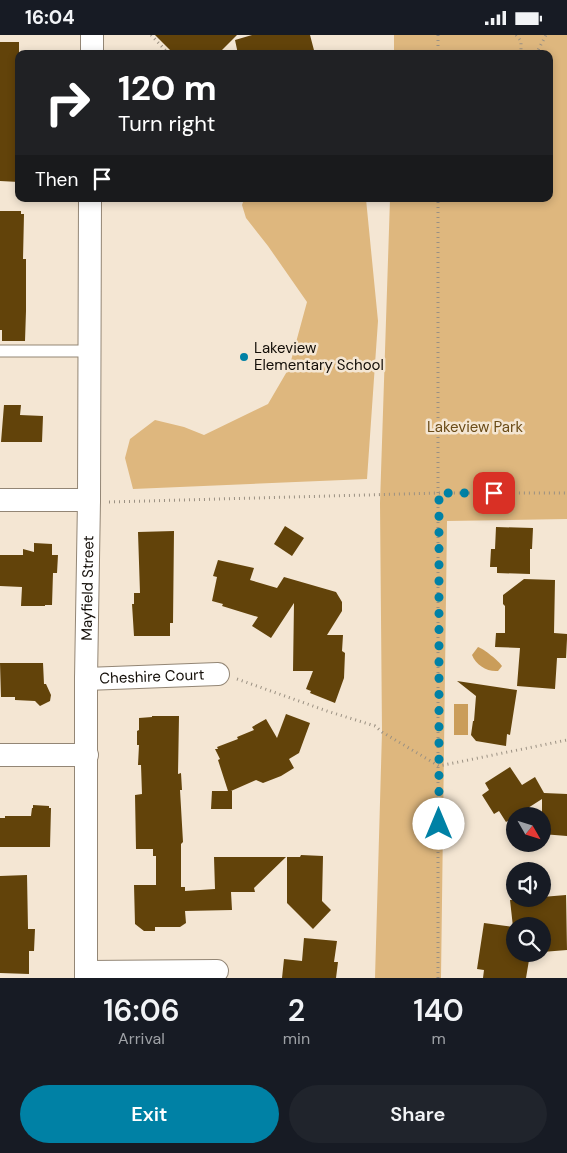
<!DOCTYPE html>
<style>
:root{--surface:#171b24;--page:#20242c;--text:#f1f3f6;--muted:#9ea1a6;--accent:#0081a5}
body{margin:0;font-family:"DM Sans",sans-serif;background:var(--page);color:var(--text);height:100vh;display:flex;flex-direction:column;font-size:19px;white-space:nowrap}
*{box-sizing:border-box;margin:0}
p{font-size:16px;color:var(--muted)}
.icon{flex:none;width:28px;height:28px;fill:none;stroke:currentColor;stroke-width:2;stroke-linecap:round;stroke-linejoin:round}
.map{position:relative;height:943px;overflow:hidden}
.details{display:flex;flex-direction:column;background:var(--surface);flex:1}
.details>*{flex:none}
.hud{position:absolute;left:15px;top:15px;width:538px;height:152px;border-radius:10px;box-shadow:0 2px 8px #0003;background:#202124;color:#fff;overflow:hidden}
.needle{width:32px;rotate:129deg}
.fabs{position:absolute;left:506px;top:772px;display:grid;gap:10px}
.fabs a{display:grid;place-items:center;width:45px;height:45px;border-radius:50%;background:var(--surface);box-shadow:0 2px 8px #0003;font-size:25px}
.pin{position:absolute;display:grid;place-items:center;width:42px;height:42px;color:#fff;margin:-21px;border-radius:10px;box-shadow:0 2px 8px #0006}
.me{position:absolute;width:55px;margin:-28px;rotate:0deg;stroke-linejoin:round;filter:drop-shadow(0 0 4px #0008)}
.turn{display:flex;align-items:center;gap:18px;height:105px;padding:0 20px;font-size:22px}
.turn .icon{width:65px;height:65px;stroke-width:2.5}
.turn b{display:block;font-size:35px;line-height:42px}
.then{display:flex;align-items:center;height:48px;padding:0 20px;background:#0003;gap:10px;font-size:19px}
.eta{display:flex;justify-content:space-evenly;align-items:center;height:85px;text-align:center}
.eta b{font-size:30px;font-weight:600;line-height:35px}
.button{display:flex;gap:10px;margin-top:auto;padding:10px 20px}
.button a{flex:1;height:58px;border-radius:30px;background:var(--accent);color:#fff;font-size:20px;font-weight:600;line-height:58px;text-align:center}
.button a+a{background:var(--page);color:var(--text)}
.status{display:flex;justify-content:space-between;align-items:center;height:35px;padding:0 25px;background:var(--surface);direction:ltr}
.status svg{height:14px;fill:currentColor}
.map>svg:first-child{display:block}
.green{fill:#deb77e}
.water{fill:#ca9d5a}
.building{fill:#62430a}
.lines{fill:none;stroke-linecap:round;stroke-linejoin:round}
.service-casing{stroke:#938675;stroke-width:13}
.minor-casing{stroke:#938675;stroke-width:24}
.path{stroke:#9a9082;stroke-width:3;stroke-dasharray:1 4;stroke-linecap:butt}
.service{stroke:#fff;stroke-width:11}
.minor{stroke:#fff;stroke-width:22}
.route{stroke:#0081a5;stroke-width:9;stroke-dasharray:0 16.2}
.poi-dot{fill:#0081a5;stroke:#f4e6d3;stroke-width:2}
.labels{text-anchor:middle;stroke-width:5;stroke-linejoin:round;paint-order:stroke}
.poi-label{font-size:15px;fill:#120d07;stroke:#f4e6d3;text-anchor:start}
.park-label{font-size:15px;fill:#6a4b17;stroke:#f4e6d3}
.street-label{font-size:15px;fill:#120d07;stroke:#f4e6d3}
</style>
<div class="status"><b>16:04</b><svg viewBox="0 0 49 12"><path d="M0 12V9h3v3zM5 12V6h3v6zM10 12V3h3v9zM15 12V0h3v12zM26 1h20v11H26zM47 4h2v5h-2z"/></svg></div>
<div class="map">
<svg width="567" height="943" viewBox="0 0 567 943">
<rect width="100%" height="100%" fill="#f4e6d3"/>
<path class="green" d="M394 0H567V484L447 486 441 943H375L382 697 380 468 390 164H549V19H394Z
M244 164H366L378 286 367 444 133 454 125 423 130 404 155 385 184 392 204 400 268 369 289 333 307 267 268 211 246 183 242 170Z"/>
<path class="water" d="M478 612C484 614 499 626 502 631L498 636C487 637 476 630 472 620Z
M454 669H468V700H454Z"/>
<path class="building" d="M155 0H237L218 19H174Z
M252 0H310L315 19H238L235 5Z
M0 7H19V147L0 146Z
M0 176H21V179H24L23 224H26V276L25 306H2V295H0Z
M4 370H21L20 380 43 381 42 407H1Z
M285 491 304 503 292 521 274 509Z
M496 492 533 493 532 514H530V539L497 538V532H490L491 514H495Z
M174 496 173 588H170V601H134L132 569H134V558H140L138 497Z
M34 508 52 509V520H58L57 538H53L52 570H45V571H21L22 552 0 551V520H23V514L34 517Z
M218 525 254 533 250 545 277 553 284 542 336 557 342 567V576L327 600H343L342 616 345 618 344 643 335 668 310 658 311 656 306 654 313 636H293L294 568 271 603 252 591 258 582 222 571 223 569 212 566 217 542 213 541Z
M524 544 555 545 554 598 567 599V604L566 623H557L555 654 517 651 520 613 495 612 496 598H505V571L503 569V560Z
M0 628H43L44 649H46L51 660 50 666 40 671 35 666 15 665V662H1Z
M457 646 517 655 510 700 507 699 506 711 476 706 471 700 473 686H474L476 661Z
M286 679 310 688 299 718 289 724 294 733 281 741 263 748 256 745 231 756H232V774H211L212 756H228L218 725 220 724 215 714H218L217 712 238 704 237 702 254 695 252 692 266 684 277 703Z
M152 681H179L178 739 181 738 182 755H180L183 807 181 809V852H185V856L215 854 214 822H286L254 853 255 857H231L232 875 185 876 186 888 180 892H155V896H144L135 889 134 850H156V821H153V814H136L135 760 142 759 141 730H138L139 710H137V696L139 695V683L152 682Z
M510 732 522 750 535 742 544 758 567 759V801L542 799V764L506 787 499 776 494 779 482 760 489 755 485 748Z
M33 770 49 771V773H51L50 812H0V783H5V781H31L32 773H33Z
M301 820 323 821 322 866 331 875 313 894 287 868V822H300Z
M27 840 28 894H35L34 916H29V939L0 938V841Z
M566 860 567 915 542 917V891H515V919H530L526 943H483L484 935 477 934 484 888 513 892 510 865 542 864V862Z
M304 903 337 906 334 927H338L336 943H282L284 924 302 926Z"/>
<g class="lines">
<g class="service-casing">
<path id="service" d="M0 316H89"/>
</g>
<g class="minor-casing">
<g id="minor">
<path d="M92 19V0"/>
<path d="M0 465H89"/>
<path id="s1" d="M86 644 218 639"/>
<path d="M0 720H87"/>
<path d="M87 937 217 936"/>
<path id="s2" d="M86 943V644L89 465 90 164"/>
</g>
</g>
<path class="path" d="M151 0 169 19
M438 0V19
M516 0 521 6V19
M536 19 546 0
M109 467 439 458H567
M237 644 327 676 375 691 382 697 439 731 567 705
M438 943V164"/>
<use href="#service" class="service"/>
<use href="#minor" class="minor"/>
</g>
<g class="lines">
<path class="route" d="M439 789V458H494"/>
</g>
<circle class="poi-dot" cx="244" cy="322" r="5"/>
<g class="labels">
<g class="poi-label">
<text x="254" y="318">Lakeview<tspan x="254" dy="17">Elementary School</tspan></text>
</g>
<g class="park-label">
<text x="475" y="397">Lakeview Park</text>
</g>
<g class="street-label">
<text dy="5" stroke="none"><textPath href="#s2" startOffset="390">Mayfield Street</textPath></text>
<text dy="5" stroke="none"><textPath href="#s1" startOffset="66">Cheshire Court</textPath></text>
</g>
</g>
</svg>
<div class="fabs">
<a><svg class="needle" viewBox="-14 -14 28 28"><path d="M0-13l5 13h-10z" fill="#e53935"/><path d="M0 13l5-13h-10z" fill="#9ea1a6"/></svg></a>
<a><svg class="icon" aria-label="sound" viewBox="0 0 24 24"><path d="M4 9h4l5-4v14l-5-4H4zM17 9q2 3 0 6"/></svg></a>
<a><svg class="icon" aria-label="search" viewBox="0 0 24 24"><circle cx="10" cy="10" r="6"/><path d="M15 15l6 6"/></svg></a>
</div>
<div class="pin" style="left:494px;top:458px;background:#d93025"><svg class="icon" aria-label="arrive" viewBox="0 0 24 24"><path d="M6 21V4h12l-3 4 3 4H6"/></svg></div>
<svg class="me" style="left:439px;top:789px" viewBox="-20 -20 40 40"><circle r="19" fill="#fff"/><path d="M0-13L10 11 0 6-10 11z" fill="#0081a5"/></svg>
<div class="hud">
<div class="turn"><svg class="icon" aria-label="right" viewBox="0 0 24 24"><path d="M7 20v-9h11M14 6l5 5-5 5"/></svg><div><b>120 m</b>Turn right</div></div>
<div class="then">Then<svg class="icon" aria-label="arrive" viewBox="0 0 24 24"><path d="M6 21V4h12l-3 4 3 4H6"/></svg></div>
</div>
</div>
<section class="details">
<div class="eta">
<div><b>16:06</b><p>Arrival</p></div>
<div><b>2</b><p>min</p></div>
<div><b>140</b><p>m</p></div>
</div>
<div class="button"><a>Exit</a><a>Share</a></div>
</section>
